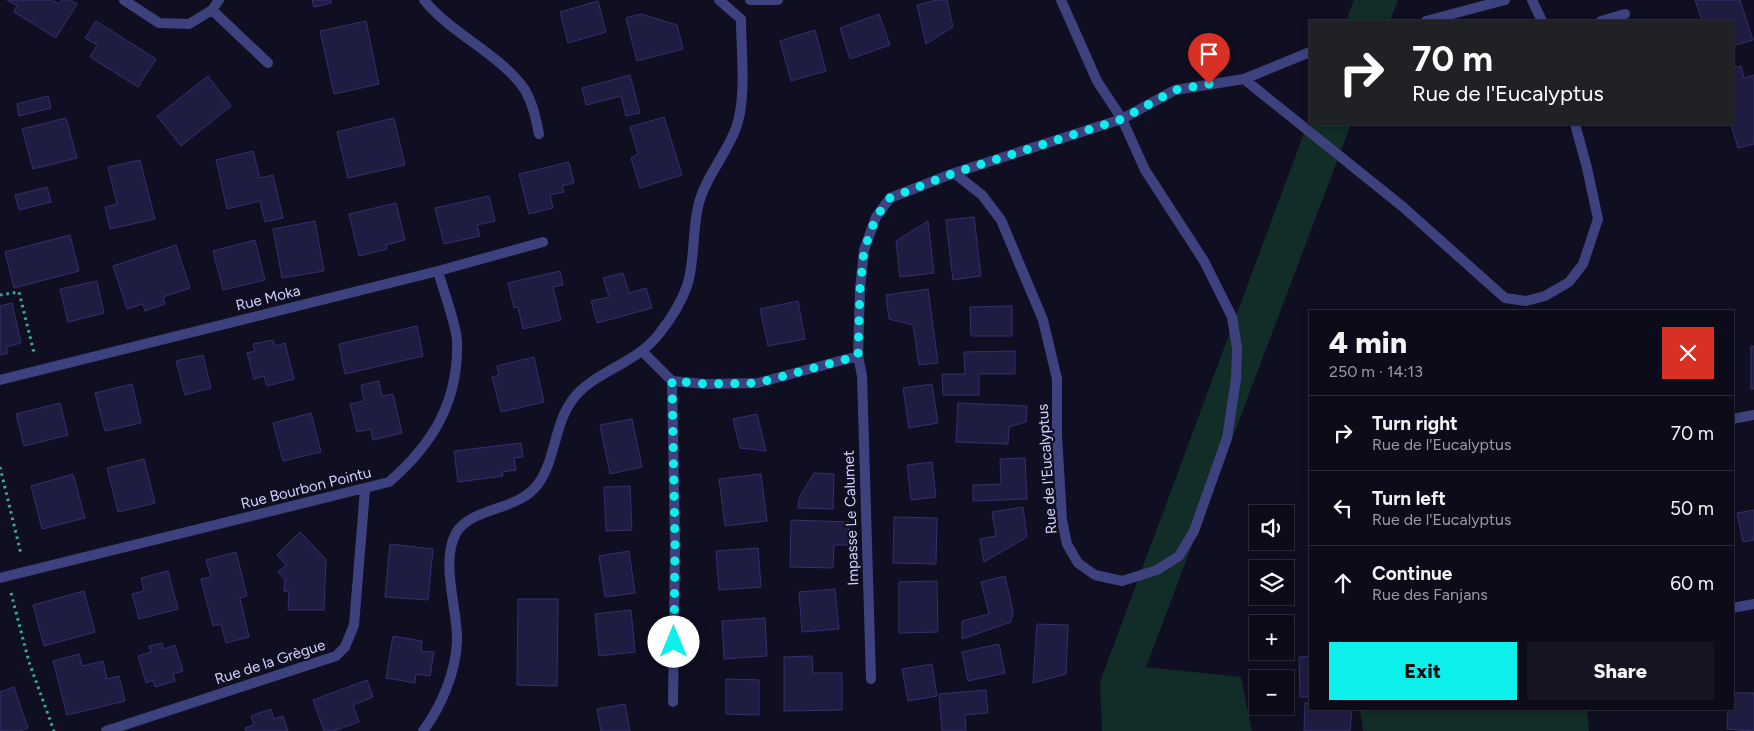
<!DOCTYPE html>
<meta charset="utf-8">
<style>
:root{--surface:#0c0b1a;--page:#151423;--text:#f1f3f6;--muted:#9a9ba2;--line:#2c2b39;--accent:#0defeb}
body{margin:0;font-family:Figtree,sans-serif;background:var(--page);color:var(--text);height:100vh;display:flex;flex-direction:column;font-size:19px;white-space:nowrap}
*{box-sizing:border-box;margin:0}
p{font-size:16px;color:var(--muted)}
.icon{flex:none;width:28px;height:28px;fill:none;stroke:currentColor;stroke-width:2;stroke-linecap:round;stroke-linejoin:round}
.map{position:relative;flex:1;overflow:hidden}
.side{position:absolute;left:1309px;top:310px;width:425px;height:400px;display:flex;flex-direction:column;background:var(--surface);border-radius:0px;box-shadow:0 2px 8px #0003,0 0 0 1px var(--line)}
.side>*{flex:none}
.guide{position:absolute;left:1309px;top:20px;width:425px;height:105px;border-radius:0px;box-shadow:0 2px 8px #0003,0 0 0 1px var(--line);background:#202124;color:#fff;overflow:hidden}
.buttons{position:absolute;left:1249px;top:505px;display:grid;gap:10px}
.buttons a{display:grid;place-items:center;width:45px;height:45px;border-radius:0px;background:var(--surface);box-shadow:0 2px 8px #0003,0 0 0 1px var(--line);font-size:25px}
.pin{position:absolute;display:grid;place-items:center;width:42px;height:42px;color:#fff;margin:-51px -21px;border-radius:50% 50% 50% 0;rotate:-45deg;box-shadow:0 0 5px #0007}
.pin .icon{rotate:45deg}
.me{position:absolute;width:55px;margin:-28px;rotate:0deg;stroke-linejoin:round;filter:drop-shadow(0 0 4px #0008)}
.turn{display:flex;align-items:center;gap:18px;height:105px;padding:0 20px;font-size:22px}
.turn .icon{width:65px;height:65px;stroke-width:2.5}
.turn b{display:block;font-size:35px;line-height:42px}
.round{display:grid;place-items:center;flex:none;width:52px;height:52px;border-radius:0px;background:var(--page)}
.overview{display:flex;align-items:center;justify-content:space-between;height:85px;padding:0 20px}
h1{font-size:30px;font-weight:800;line-height:38px}
.primary-button{display:flex;gap:10px;margin-top:auto;padding:10px 20px}
.primary-button a{flex:1;height:58px;border-radius:0px;background:var(--accent);color:#111;font-size:20px;font-weight:800;line-height:58px;text-align:center}
.primary-button a+a{background:var(--page);color:var(--text)}
ul{padding:0;list-style:none}
li{display:flex;align-items:center;gap:15px;height:75px;padding:0 20px;border-top:1px solid var(--line)}
li div{flex:1}
li b{display:block;font-size:19px}
li em{font-style:normal}
.map>svg:first-child{display:block}
.green{fill:#122c28}
.building{fill:#1f1c42;stroke:#342f6d}
.lines{fill:none;stroke-linecap:round;stroke-linejoin:round}
.path{stroke:#35ae99;stroke-width:3;stroke-dasharray:2.5 4;stroke-linecap:butt}
.street{stroke:#3d427f;stroke-width:10}
.route{stroke:#0defeb;stroke-width:9;stroke-dasharray:0 16.2}
.labels{text-anchor:middle;stroke-width:4.5;stroke-linejoin:round;paint-order:stroke}
.street-label{font-size:15px;fill:#d3d3fd;stroke:#100f22}
</style>
<div class="map">
<svg width="1754" height="731" viewBox="0 0 1754 731">
<rect width="100%" height="100%" fill="#100f22"/>
<path class="green" d="M1354 0H1398L1390 21H1346Z
M1310 117V124H1351L1146 667 1241 677 1252 731H1102L1100 682Z
M1360 709H1587L1589 731H1363Z"/>
<path class="building" d="M7 0H52L59 4 62 0H70L77 4 56 38 14 12 17 6Z
M312 0H331V3L314 7Z
M937 0H947L953 27 926 44 917 5Z
M1695 0H1740L1753 40 1732 46V21H1702Z
M598 1 606 32 568 43 560 12Z
M641 14 677 25 683 49 637 61 626 18Z
M879 14 890 45 850 59 840 28Z
M96 21 156 59 138 87 90 57 97 45 85 38Z
M366 21 379 84 334 94 320 31Z
M815 30 826 71 791 81 780 41Z
M1741 66 1744 78 1754 75V144L1738 148 1731 124 1732 68Z
M630 75 640 113 626 116 621 96 586 105 582 88Z
M208 76 231 106 181 146 157 116Z
M48 96 51 108 19 116 17 104Z
M664 117 682 175 640 188 631 158 638 154 630 127Z
M66 118 77 158 33 169 22 129Z
M394 118 405 165 348 178 337 132Z
M253 151 260 178 273 175 283 218 265 222 260 201 227 209 216 160Z
M140 160 155 219 110 229 105 207 117 204 108 167Z
M569 162 574 183 562 186 564 192 550 195 553 208 529 214 519 174Z
M47 187 51 202 19 210 15 195Z
M489 196 495 221 477 225 480 236 444 244 435 208Z
M396 203 405 240 386 245 387 249 359 256 349 214Z
M974 217 981 276 953 280 946 220Z
M315 221 324 271 282 278 273 229Z
M928 221 934 273 900 277 896 241Z
M70 235 79 271 14 288 5 252Z
M255 240 265 280 223 290 213 251Z
M176 245 190 288 163 297 165 304 145 311 143 304 127 309 113 266Z
M560 271 563 285 553 287 561 320 523 329 518 307 514 308 508 283Z
M623 273 629 293 646 288 652 308 597 323 591 301 609 297 603 278Z
M97 281 104 313 68 322 60 289Z
M928 289 938 363 919 365 913 325 889 319 886 295Z
M798 301 805 339 768 346 760 309Z
M12 303 21 343 6 347 8 353 0 355V306Z
M1012 306V336H971L970 307Z
M417 326 423 356 345 374 339 344Z
M273 340 275 346 285 343 294 379 267 386 264 376 254 379 247 353 255 351 253 344Z
M1751 346H1754V389H1751Z
M1015 351V374H979V395H943L942 374H965L964 352Z
M203 355 211 388 185 395 176 361Z
M534 357 544 402 501 412 492 377 499 375 497 366Z
M379 381 382 396 393 394 402 433 373 440 371 429 357 432 350 404 364 401 361 385Z
M132 384 141 423 105 431 95 393Z
M932 384 938 423 909 428 903 388Z
M60 403 68 435 24 446 16 414Z
M958 403 1027 406 1026 422 1009 427 1008 444 956 442Z
M311 413 321 452 283 461 273 423Z
M757 414 766 451 740 448 733 419Z
M632 419 642 467 610 474 600 425Z
M521 443 523 457 514 458 516 470 502 472 503 476 458 482 454 451Z
M1025 458 1027 499 973 501V485L1001 484 1000 459Z
M144 459 155 503 118 512 107 468Z
M932 462 936 497 911 500 907 465Z
M814 473 834 474 833 509 798 508 799 498Z
M73 474 85 518 42 529 31 486Z
M761 474 767 521 725 526 719 479Z
M630 486 632 530 606 531 604 487Z
M1023 507 1027 537 984 562 980 539 996 536 992 512Z
M1754 510V540L1743 542 1737 513Z
M894 517 937 518 936 564 893 563Z
M791 520 849 522 848 545H834L833 568 790 567Z
M300 532 326 559 324 610H288L289 592 284 591 285 580 278 572 286 565 277 555Z
M390 544 433 549 428 600 385 597Z
M758 548 761 587 719 590 716 551Z
M629 551 635 593 605 597 599 556Z
M236 552 247 596 240 598 249 637 226 643 221 624 213 626 201 579 211 577 206 560Z
M168 571 178 609 139 619 132 594 144 591 141 578Z
M1005 576 1013 611 1011 622 962 639V621L989 614 981 582Z
M937 581 938 632 899 633V582Z
M835 589 839 629 802 632 799 592Z
M84 591 95 632 44 646 33 605Z
M518 599H558L557 686 517 685Z
M631 610 635 652 599 656 595 614Z
M765 618 767 656 724 659 722 621Z
M1037 624 1068 625 1066 674 1033 683Z
M393 636 422 641 421 651 434 652 430 676 416 674 415 683 386 678Z
M162 643 164 649 175 645 183 671 173 674 175 681 155 687 153 680 146 683 138 656 151 652 149 646Z
M999 644 1005 673 968 681 962 652Z
M79 654 82 666 103 661 107 679 119 676 125 701 67 715 53 661Z
M812 656 813 673H842V710L784 711V657Z
M1310 656V697H1300L1299 657Z
M932 664 937 696 908 701 902 669Z
M726 679 759 680V715L726 714Z
M367 680 373 697 353 705 359 722 334 731H324L313 700Z
M14 687 28 728 20 731H0V692Z
M986 690 988 713 965 715 966 731H942L939 694Z
M1732 693H1754V731L1727 729 1728 709H1732Z
M1305 703 1310 704V709H1352L1350 731H1304Z
M625 704 630 731H601L597 709Z
M271 709 274 719 283 716 288 731H246L245 728 254 725 251 716Z"/>
<g class="lines">
<path class="path" d="M0 295 19 292 34 353
M0 467 21 554
M11 593 29 662 54 731"/>
<path class="street" d="M124 0 159 23 189 24 212 10 219 0
M424 0C450 33 503 56 525 90 533 104 536 119 539 134
M750 0H778
M1532 0 1542 21
M212 10 268 63
M1426 21 1505 0
M1601 21 1625 14
M1244 79 1403 207 1505 298 1526 301 1545 296 1569 282 1583 264 1598 219 1587 168 1575 124
M954 173 982 195 1001 220 1043 320 1057 379V435L1062 520 1067 544 1078 563 1095 575 1122 581 1157 570 1179 556 1194 531 1227 438 1236 379 1237 348 1232 317 1204 261 1145 170 1122 119 1097 81 1061 0
M643 352 672 381 706 384 758 383 858 356
M0 380 438 271 543 242
M672 381 675 543 673 702
M1732 419 1754 415
M0 578 389 482C433 444 459 401 457 341 456 323 443 290 438 271
M1732 608 1754 604
M871 679 862 376 858 356 860 289 864 250 876 217 890 198 954 173 1122 119 1175 90 1244 79 1310 52
M106 731 336 656 345 647 354 625 365 490
M423 731C441 707 456 672 457 641 458 610 440 562 456 533 471 507 519 511 538 484 556 459 554 424 573 399 593 372 636 364 659 334 670 320 681 303 687 286 695 262 692 233 698 207 704 179 726 155 736 128 747 97 741 53 741 19L719 0"/>
</g>
<g class="lines">
<path class="route" d="M674 642 675 544 672 381 706 384 758 383 858 356 860 289 864 250 876 217 890 198 954 173 1122 119 1175 90 1209 84"/>
</g>
<g class="labels">
<g class="street-label">
<text transform="translate(268 298) rotate(-14)" y="5">Rue Moka</text>
<text transform="translate(1047 469) rotate(-94)" y="5">Rue de l'Eucalyptus</text>
<text transform="translate(306 488) rotate(-14)" y="5">Rue Bourbon Pointu</text>
<text transform="translate(851 518) rotate(-92)" y="5">Impasse Le Calumet</text>
<text transform="translate(270 662) rotate(-18)" y="5">Rue de la Grègue</text>
</g>
</g>
</svg>
<div class="buttons">
<a><svg class="icon" aria-label="sound" viewBox="0 0 24 24"><path d="M4 9h4l5-4v14l-5-4H4zM17 9q2 3 0 6"/></svg></a>
<a><svg class="icon" aria-label="layers" viewBox="0 0 24 24"><path d="M12 4l9 5-9 5-9-5zM3 14l9 5 9-5"/></svg></a>
<a>+</a>
<a>−</a>
</div>
<div class="pin" style="left:1209px;top:84px;background:#d93025"><svg class="icon" aria-label="arrive" viewBox="0 0 24 24"><path d="M6 21V4h12l-3 4 3 4H6"/></svg></div>
<svg class="me" style="left:674px;top:642px" viewBox="-20 -20 40 40"><circle r="19" fill="#fff"/><path d="M0-13L10 11 0 6-10 11z" fill="#0defeb"/></svg>
<div class="guide">
<div class="turn"><svg class="icon" aria-label="right" viewBox="0 0 24 24"><path d="M7 20v-9h11M14 6l5 5-5 5"/></svg><div><b>70 m</b>Rue de l'Eucalyptus</div></div>
</div>
<section class="side">
<div class="overview"><div><h1>4 min</h1><p>250 m · 14:13</p></div><a class="round" style="background:#d93025;color:#fff"><svg class="icon" aria-label="close" viewBox="0 0 24 24"><path d="M6 6l12 12M18 6L6 18"/></svg></a></div>
<ul>
<li><svg class="icon" aria-label="right" viewBox="0 0 24 24"><path d="M7 20v-9h11M14 6l5 5-5 5"/></svg><div><b>Turn right</b><p>Rue de l'Eucalyptus</p></div><em>70 m</em></li>
<li><svg class="icon" aria-label="left" viewBox="0 0 24 24"><path d="M17 20v-9H6M10 6l-5 5 5 5"/></svg><div><b>Turn left</b><p>Rue de l'Eucalyptus</p></div><em>50 m</em></li>
<li><svg class="icon" aria-label="ahead" viewBox="0 0 24 24"><path d="M12 20V5M6 11l6-6 6 6"/></svg><div><b>Continue</b><p>Rue des Fanjans</p></div><em>60 m</em></li>
</ul>
<div class="primary-button"><a>Exit</a><a>Share</a></div>
</section>
</div>
